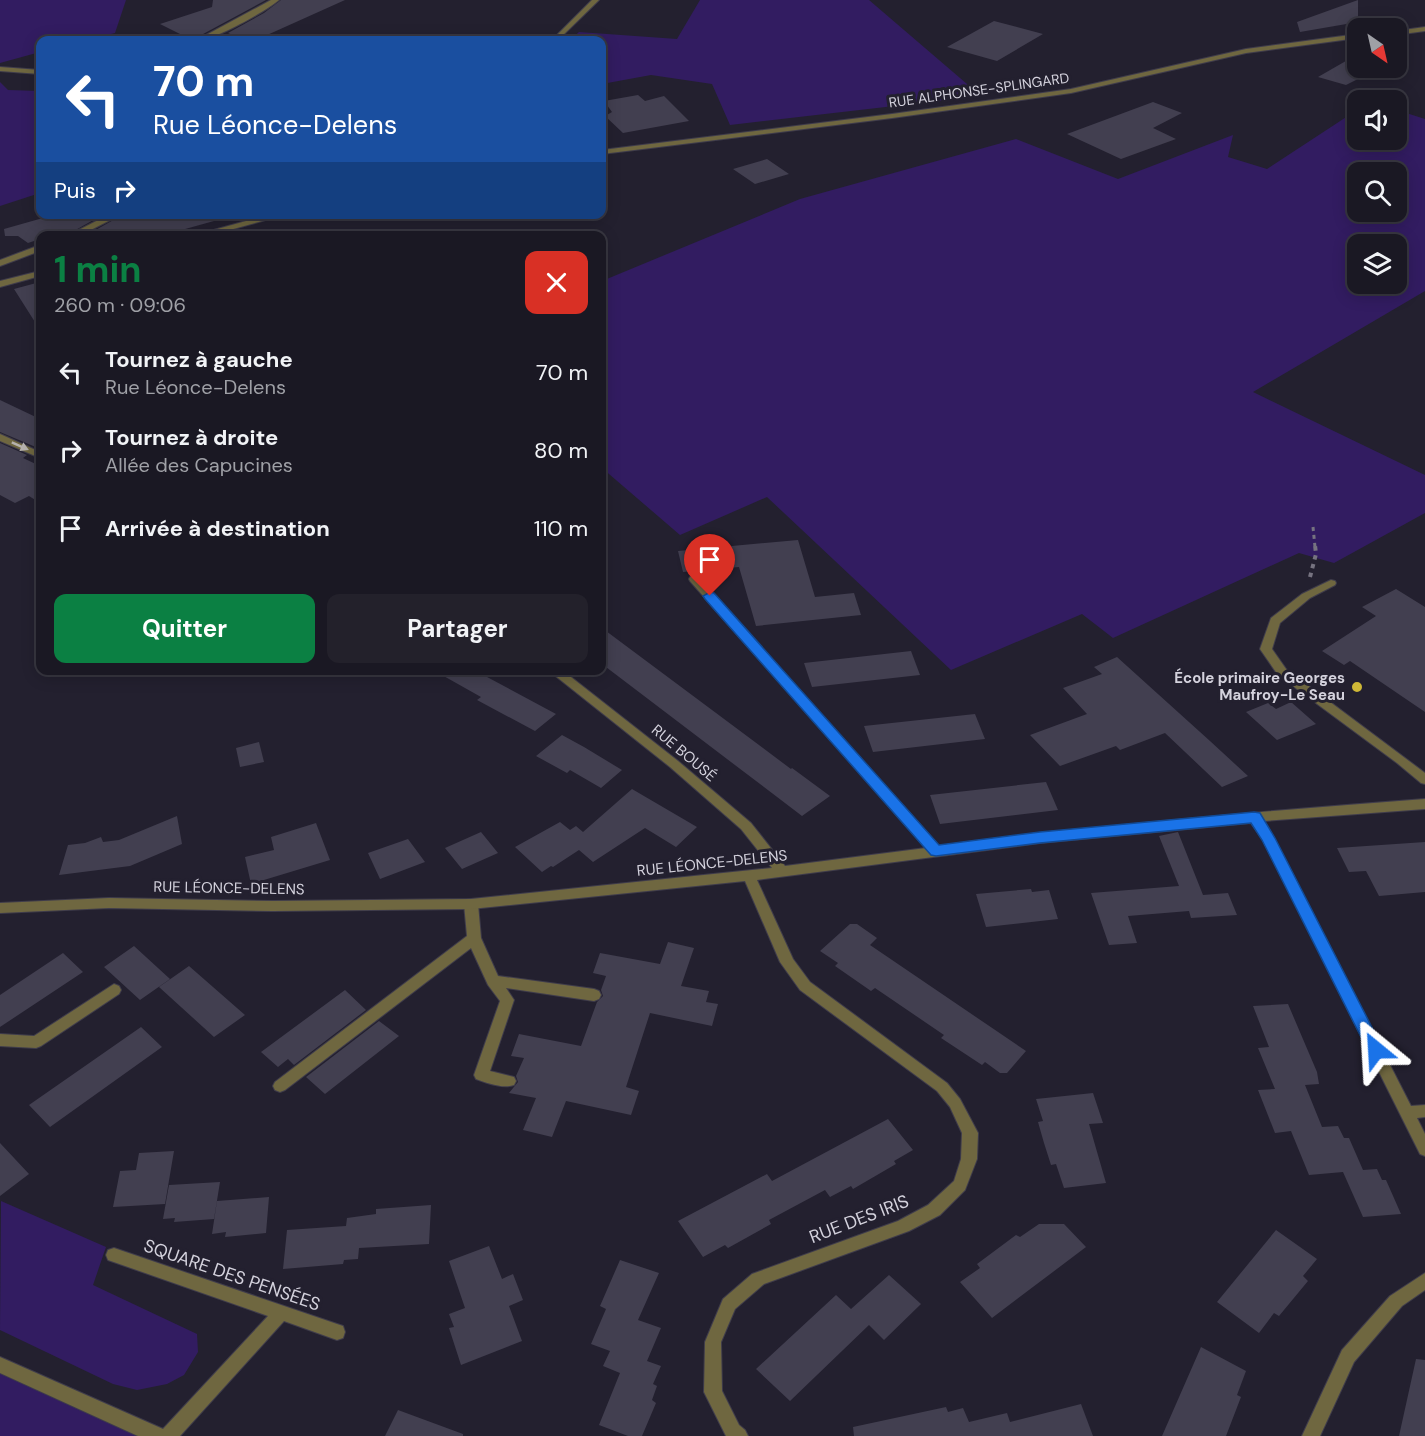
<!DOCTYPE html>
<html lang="fr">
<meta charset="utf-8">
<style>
:root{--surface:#1a1823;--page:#23212b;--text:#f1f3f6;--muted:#9fa0a6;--line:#383741;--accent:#0b8043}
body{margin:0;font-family:"DM Sans",sans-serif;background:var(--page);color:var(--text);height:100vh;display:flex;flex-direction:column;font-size:22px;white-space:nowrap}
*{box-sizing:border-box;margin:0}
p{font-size:20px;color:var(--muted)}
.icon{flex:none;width:33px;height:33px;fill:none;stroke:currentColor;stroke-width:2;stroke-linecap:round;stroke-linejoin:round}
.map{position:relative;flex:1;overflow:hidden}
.sheet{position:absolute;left:36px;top:231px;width:570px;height:444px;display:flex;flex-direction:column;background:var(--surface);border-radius:12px;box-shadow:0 3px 15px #0003,0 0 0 2px var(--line)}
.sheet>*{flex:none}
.top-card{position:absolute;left:36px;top:36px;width:570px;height:183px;border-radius:12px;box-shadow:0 3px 15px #0003,0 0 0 2px var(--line);background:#1a4fa0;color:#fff;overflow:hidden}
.needle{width:39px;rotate:146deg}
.buttons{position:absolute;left:1347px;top:18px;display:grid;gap:12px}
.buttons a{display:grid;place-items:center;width:60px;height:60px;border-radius:12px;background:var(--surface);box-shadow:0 3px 15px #0003,0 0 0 2px var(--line);font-size:30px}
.pin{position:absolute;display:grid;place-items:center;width:51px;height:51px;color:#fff;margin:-62px -26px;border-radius:50% 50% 50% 0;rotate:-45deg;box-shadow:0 0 6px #0007}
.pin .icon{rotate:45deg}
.me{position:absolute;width:66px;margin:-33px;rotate:333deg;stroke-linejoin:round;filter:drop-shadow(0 0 4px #0008)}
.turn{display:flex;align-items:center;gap:21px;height:126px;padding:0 18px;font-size:27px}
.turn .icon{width:78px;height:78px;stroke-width:2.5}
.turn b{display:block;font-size:42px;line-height:51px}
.then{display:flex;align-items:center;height:57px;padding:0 18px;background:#0003;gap:12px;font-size:22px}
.round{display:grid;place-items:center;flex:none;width:63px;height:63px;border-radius:12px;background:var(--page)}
.head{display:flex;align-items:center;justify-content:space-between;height:102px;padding:0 18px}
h1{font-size:36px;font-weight:700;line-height:45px;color:var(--accent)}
.button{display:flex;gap:12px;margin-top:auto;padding:12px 18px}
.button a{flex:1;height:69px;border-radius:12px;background:var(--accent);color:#fff;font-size:24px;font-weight:700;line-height:69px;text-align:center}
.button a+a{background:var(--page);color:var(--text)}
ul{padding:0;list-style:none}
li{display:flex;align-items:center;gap:18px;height:78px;padding:0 18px}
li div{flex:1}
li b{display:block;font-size:22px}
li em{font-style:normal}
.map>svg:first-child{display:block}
.green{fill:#321c61;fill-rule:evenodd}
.building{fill:#423f50}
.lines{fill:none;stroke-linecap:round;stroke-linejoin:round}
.service-casing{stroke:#3f3c4b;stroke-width:2}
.minor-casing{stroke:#3f3c4b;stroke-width:2}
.tertiary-casing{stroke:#3f3c4b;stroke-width:2}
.path-far1{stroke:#767380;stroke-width:3;stroke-dasharray:4 4;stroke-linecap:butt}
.path{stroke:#767380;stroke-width:4;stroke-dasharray:4.5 4.5;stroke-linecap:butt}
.service{fill:#6f6740;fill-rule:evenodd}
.minor{fill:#6f6740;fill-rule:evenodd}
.tertiary{fill:#6f6740;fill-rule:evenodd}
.oneway{fill:#b6b2ae}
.route{fill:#1a73e8;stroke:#114b97;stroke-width:1.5}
.poi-dot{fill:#cfb837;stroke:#23202f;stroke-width:2}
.labels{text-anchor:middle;stroke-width:6;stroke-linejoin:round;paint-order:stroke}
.far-street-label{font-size:14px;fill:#d4d2dd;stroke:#23202f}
.poi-label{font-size:15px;font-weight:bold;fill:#d4d2dd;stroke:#23202f;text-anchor:end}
.street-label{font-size:15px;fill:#d4d2dd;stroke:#23202f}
.near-street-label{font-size:18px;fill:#d4d2dd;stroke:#23202f}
</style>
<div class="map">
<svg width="1425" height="1436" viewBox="0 0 1425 1436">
<rect width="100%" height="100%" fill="#23202f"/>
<path class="green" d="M0 0H126L115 33 87 40H40V52L0 63Z
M700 0H869L981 96 730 125 712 84 651 75 602 84V40H570L579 32 677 39Z
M0 82 8 90 40 91V193L0 206Z
M1357 110 1358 140H1396L1397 110 1425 119V291L1253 392 1425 475V513L1334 563 1299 553 1113 638 1082 614 951 670 767 497 680 535 602 468V281L800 199 1016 139 1118 179 1233 135 1228 157 1267 169ZM1358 172H1396V212H1358ZM1358 244H1396V284H1358Z
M1 1201 106 1247 93 1285 197 1334 198 1352 184 1375 167 1384 137 1390 113 1384 0 1330Z
M0 1373 76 1408 152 1436H0Z"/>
<path class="building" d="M213 0H266L192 40 160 24 212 7Z
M281 0H345L256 40H244L228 33 264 13Z
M1358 0V22L1300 32 1297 22Z
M994 21 1043 34 997 61 947 47Z
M1358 54V79L1346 85 1318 77Z
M638 95 645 101 664 96 689 121 623 133 605 116 612 112 604 101Z
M1153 102 1182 113 1153 128 1176 139 1121 159 1067 134Z
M767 159 789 174 755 184 733 169Z
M57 214H104L65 236H40V239L28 243 18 236H5L4 229Z
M124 214H213L214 221 160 236H85Z
M40 282V330L14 289Z
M0 400 40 419V447L38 448 0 432Z
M0 443 27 455 23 458 40 466V503L29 496 15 503 0 495Z
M798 540 815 597 854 593 861 615 756 626 739 567 683 572 678 551Z
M1396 589 1425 607V712L1350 661 1344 665 1322 651 1376 616 1362 607Z
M602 628 791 769 792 768 830 796 802 816 602 664Z
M911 651 920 675 812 687 804 663Z
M1117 657 1210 741 1248 776 1222 787 1165 733 1120 750 1116 746 1060 766 1030 735 1087 714 1063 688 1102 674 1094 667Z
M433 670H474L556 714 535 731 477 700 481 697Z
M1291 702 1316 724 1277 740 1246 712 1268 703 1276 709Z
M975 714 985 739 873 752 864 726Z
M562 735 584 747 622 770 601 788 570 770 567 773 536 756Z
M259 742 264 762 240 767 236 748Z
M1046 782 1058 810 940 824 930 795Z
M632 789 697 827 676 847 645 828 593 862 579 850 553 867 551 866 542 872 515 847 560 822 570 830 576 826 583 832Z
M177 816 182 844 130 866 59 875 68 845 85 843 101 837 103 842 119 840Z
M316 823 330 860 251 884 245 857 274 850 271 837Z
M481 832 498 853 462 869 445 848Z
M1178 832 1203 895 1228 893 1237 915 1191 918 1189 911 1128 916 1137 943 1109 945 1091 893 1179 886 1159 836Z
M408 839 425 862 380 879 368 853Z
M1425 842V892L1379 896 1366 871 1349 872 1337 848Z
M1031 889 1032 892 1049 890 1058 919 986 927 976 894Z
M850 924H857L877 938 870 945 1026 1051 1007 1073H1000L985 1062 982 1065 941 1038 944 1035 875 988 871 991 835 966 838 963 820 951Z
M668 942 694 948 681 986 709 991 706 1002 718 1004 712 1026 650 1013 626 1087 639 1091 631 1115 566 1101 552 1137 523 1130 536 1098 509 1093 518 1082 516 1076 524 1058 511 1056 519 1034 581 1046 597 1002 603 996 601 990 606 976 593 973 600 953 660 964Z
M134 946 170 979 140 1000 104 967Z
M63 953 83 972 0 1027V995Z
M189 966 245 1015 214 1037 159 987Z
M345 990 366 1010 294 1065 288 1059 278 1067 261 1052Z
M1288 1004 1317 1072 1319 1084 1305 1085 1322 1127 1338 1126 1344 1138H1349L1363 1170 1377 1169 1382 1180H1386L1401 1214 1363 1217 1343 1172 1309 1175 1291 1131 1275 1133 1258 1090 1275 1089 1258 1048 1269 1047 1253 1006Z
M379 1021 399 1036 325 1094 306 1077Z
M141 1027 162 1047 50 1127 29 1105Z
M1093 1093 1103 1123 1089 1124 1106 1183 1064 1188 1056 1164 1051 1165 1044 1143 1038 1122 1043 1121 1036 1099Z
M888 1119 913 1150 894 1161 896 1164 853 1189 851 1186 830 1197 825 1190 769 1220 771 1224 728 1248 725 1245 703 1257 678 1221 767 1174 772 1181Z
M0 1143 29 1174 0 1196Z
M174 1151 165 1204 113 1207 120 1171 136 1170 139 1153Z
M220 1182 214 1219 174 1222 175 1218 163 1219 169 1185Z
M269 1197 266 1233 225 1237 226 1232 212 1234 217 1201Z
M431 1205 429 1244 359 1248 358 1259 344 1260 343 1264 283 1269 287 1230 346 1226 347 1218 376 1214V1209Z
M1039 1224H1064L1086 1247 992 1318 960 1282 980 1268 977 1264 1016 1235 1020 1237Z
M1276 1230 1317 1259 1303 1276 1308 1281 1279 1316 1274 1313 1259 1333 1217 1302Z
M489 1246 502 1279 513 1274 523 1300 509 1306 522 1341 461 1365 449 1328 454 1327 449 1314 465 1308 449 1261Z
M620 1260 659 1273 638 1320 661 1328 647 1361 661 1366 653 1384 657 1386 652 1400 656 1403 642 1436H628L599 1425 620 1373 603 1366 610 1351 591 1344 606 1309 600 1306Z
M889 1275 921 1304 884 1340 869 1325 790 1401 756 1369 836 1295 851 1309Z
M1201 1347 1246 1371 1237 1395 1241 1397 1226 1436H1162Z
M1416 1359 1425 1360V1436H1399Z
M1081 1404 1093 1436H854L853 1427 946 1407 948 1412 963 1408 969 1422 1007 1413 1010 1422Z
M398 1410 463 1434V1436H385Z"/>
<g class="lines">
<g class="service-casing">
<path id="service" d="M1331 580 1335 581 1336 583 1335 585 1310 598 1280 623 1272 649 1286 669 1425 773V784L1421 783 1397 763 1278 675 1260 649 1271 618 1302 594Z
M471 899 476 900 478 904 481 938 498 976 594 989 599 991 601 995 599 999 594 1001 506 988 514 1000 490 1071 514 1077 516 1081 514 1085C503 1089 487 1083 476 1079L474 1075 500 1001 488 985 471 948 285 1090 280 1092 275 1090 273 1086 275 1082 467 936 464 904 466 900Z"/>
</g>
<g class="minor-casing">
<path id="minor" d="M271 0H279C266 11 212 42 197 40Z
M0 67 40 70V74L0 71Z
M110 214H122L79 236H67Z
M40 245V251L0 266V260Z
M0 434 40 452V458L0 441Z
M694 576 698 577 939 846C1101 825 1263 811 1425 799V809L1264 821 1274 838 1411 1106 1425 1105V1117L1417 1118 1425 1134V1156L1420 1154 1263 840 1251 823 1040 843 757 880 793 959 810 982 947 1083 960 1099 978 1133 977 1159 965 1190 940 1215 909 1231 764 1284 735 1309 721 1342 722 1391 739 1425 745 1430 748 1436H726L704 1392 705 1342 723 1299 752 1274 898 1221 928 1205 954 1181 961 1159 962 1133 950 1107 937 1091 800 990 780 962 745 881 471 909 273 911 109 908 0 913V903L109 898 273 901 471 899 772 868 741 829 670 767 548 670H562L678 761 751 823 785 866 926 848 690 581 689 579 690 577Z
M114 984 119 986 121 990 119 994 41 1046 36 1048 0 1046V1034L34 1036Z
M114 1248 337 1324 343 1326 345 1332 343 1338 337 1340 284 1321 180 1436H138L0 1373V1357L163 1429 268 1316 108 1260 106 1255 108 1250Z
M1425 1273V1290L1402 1306 1354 1362 1320 1436H1302L1342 1350 1390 1296Z"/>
</g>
<g class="tertiary-casing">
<path id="tertiary" d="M592 0H599L558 40H552Z
M1425 27V31L1396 35V31Z
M1358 34V38L1246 53 1071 93 892 118 602 154V150L892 114 1071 89 1246 49Z
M271 214H287L208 236H192Z
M40 271V276L0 287V281Z"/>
</g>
<path class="path-far1" d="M1313 527 1315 547"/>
<path class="path" d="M1310 577 1316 554 1315 545"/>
<use href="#service" class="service"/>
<use href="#minor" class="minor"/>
<use href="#tertiary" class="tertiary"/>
</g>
<defs><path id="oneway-solid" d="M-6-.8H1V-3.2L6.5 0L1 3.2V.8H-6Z" transform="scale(1.5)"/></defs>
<use class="oneway" href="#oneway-solid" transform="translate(20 446) rotate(24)"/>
<path class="route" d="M710 592 714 593 939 845 1040 832 1254 812 1260 813 1275 838 1381 1045 1384 1050 1381 1055 1376 1057 1370 1055 1262 840 1251 823 1040 843 936 856 931 855 705 599 703 596Z"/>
<circle class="poi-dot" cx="1357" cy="687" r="6"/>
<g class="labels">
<g class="far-street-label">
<text transform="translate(979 90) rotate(-8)" y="5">RUE ALPHONSE-SPLINGARD</text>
</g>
<g class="poi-label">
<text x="1345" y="683">École primaire Georges<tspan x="1345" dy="17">Maufroy-Le Seau</tspan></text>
</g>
<g class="street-label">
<text transform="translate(684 753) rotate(40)" y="5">RUE BOUSÉ</text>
<text transform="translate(712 863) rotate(-6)" y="5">RUE LÉONCE-DELENS</text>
<text transform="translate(229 888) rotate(1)" y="5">RUE LÉONCE-DELENS</text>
</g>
<g class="near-street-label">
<text transform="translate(859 1219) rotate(-21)" y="6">RUE DES IRIS</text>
<text transform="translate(232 1275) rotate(19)" y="6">SQUARE DES PENSÉES</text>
</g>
</g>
</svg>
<div class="buttons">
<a><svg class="needle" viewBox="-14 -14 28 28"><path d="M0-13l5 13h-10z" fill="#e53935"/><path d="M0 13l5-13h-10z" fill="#9fa0a6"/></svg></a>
<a><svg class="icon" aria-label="sound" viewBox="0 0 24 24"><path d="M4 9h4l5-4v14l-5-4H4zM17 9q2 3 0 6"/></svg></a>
<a><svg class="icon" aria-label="search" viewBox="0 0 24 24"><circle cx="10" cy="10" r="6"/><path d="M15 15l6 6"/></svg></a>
<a><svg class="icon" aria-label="layers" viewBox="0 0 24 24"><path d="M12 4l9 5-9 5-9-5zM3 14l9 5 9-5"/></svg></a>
</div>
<div class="pin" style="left:710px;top:596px;background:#d93025"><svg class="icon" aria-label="arrive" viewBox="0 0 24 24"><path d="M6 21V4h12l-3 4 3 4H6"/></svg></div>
<svg class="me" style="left:1376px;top:1050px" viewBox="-20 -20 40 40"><path d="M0-17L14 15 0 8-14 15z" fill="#1a73e8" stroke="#fff" stroke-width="4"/></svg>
<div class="top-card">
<div class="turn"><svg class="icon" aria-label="left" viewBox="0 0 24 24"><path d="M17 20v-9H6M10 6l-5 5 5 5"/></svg><div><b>70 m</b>Rue Léonce-Delens</div></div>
<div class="then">Puis<svg class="icon" aria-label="right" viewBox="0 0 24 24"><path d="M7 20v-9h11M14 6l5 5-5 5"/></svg></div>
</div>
<section class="sheet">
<div class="head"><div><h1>1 min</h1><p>260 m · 09:06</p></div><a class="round" style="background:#d93025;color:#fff"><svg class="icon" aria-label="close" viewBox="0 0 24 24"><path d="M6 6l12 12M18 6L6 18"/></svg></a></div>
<ul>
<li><svg class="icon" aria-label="left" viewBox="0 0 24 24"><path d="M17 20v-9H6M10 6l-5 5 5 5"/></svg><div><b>Tournez à gauche</b><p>Rue Léonce-Delens</p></div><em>70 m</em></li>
<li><svg class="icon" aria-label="right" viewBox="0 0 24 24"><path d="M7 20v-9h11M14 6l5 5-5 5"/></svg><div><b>Tournez à droite</b><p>Allée des Capucines</p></div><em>80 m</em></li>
<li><svg class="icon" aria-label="arrive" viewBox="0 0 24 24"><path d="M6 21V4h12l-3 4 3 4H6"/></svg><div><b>Arrivée à destination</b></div><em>110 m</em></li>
</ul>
<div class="button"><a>Quitter</a><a>Partager</a></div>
</section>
</div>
